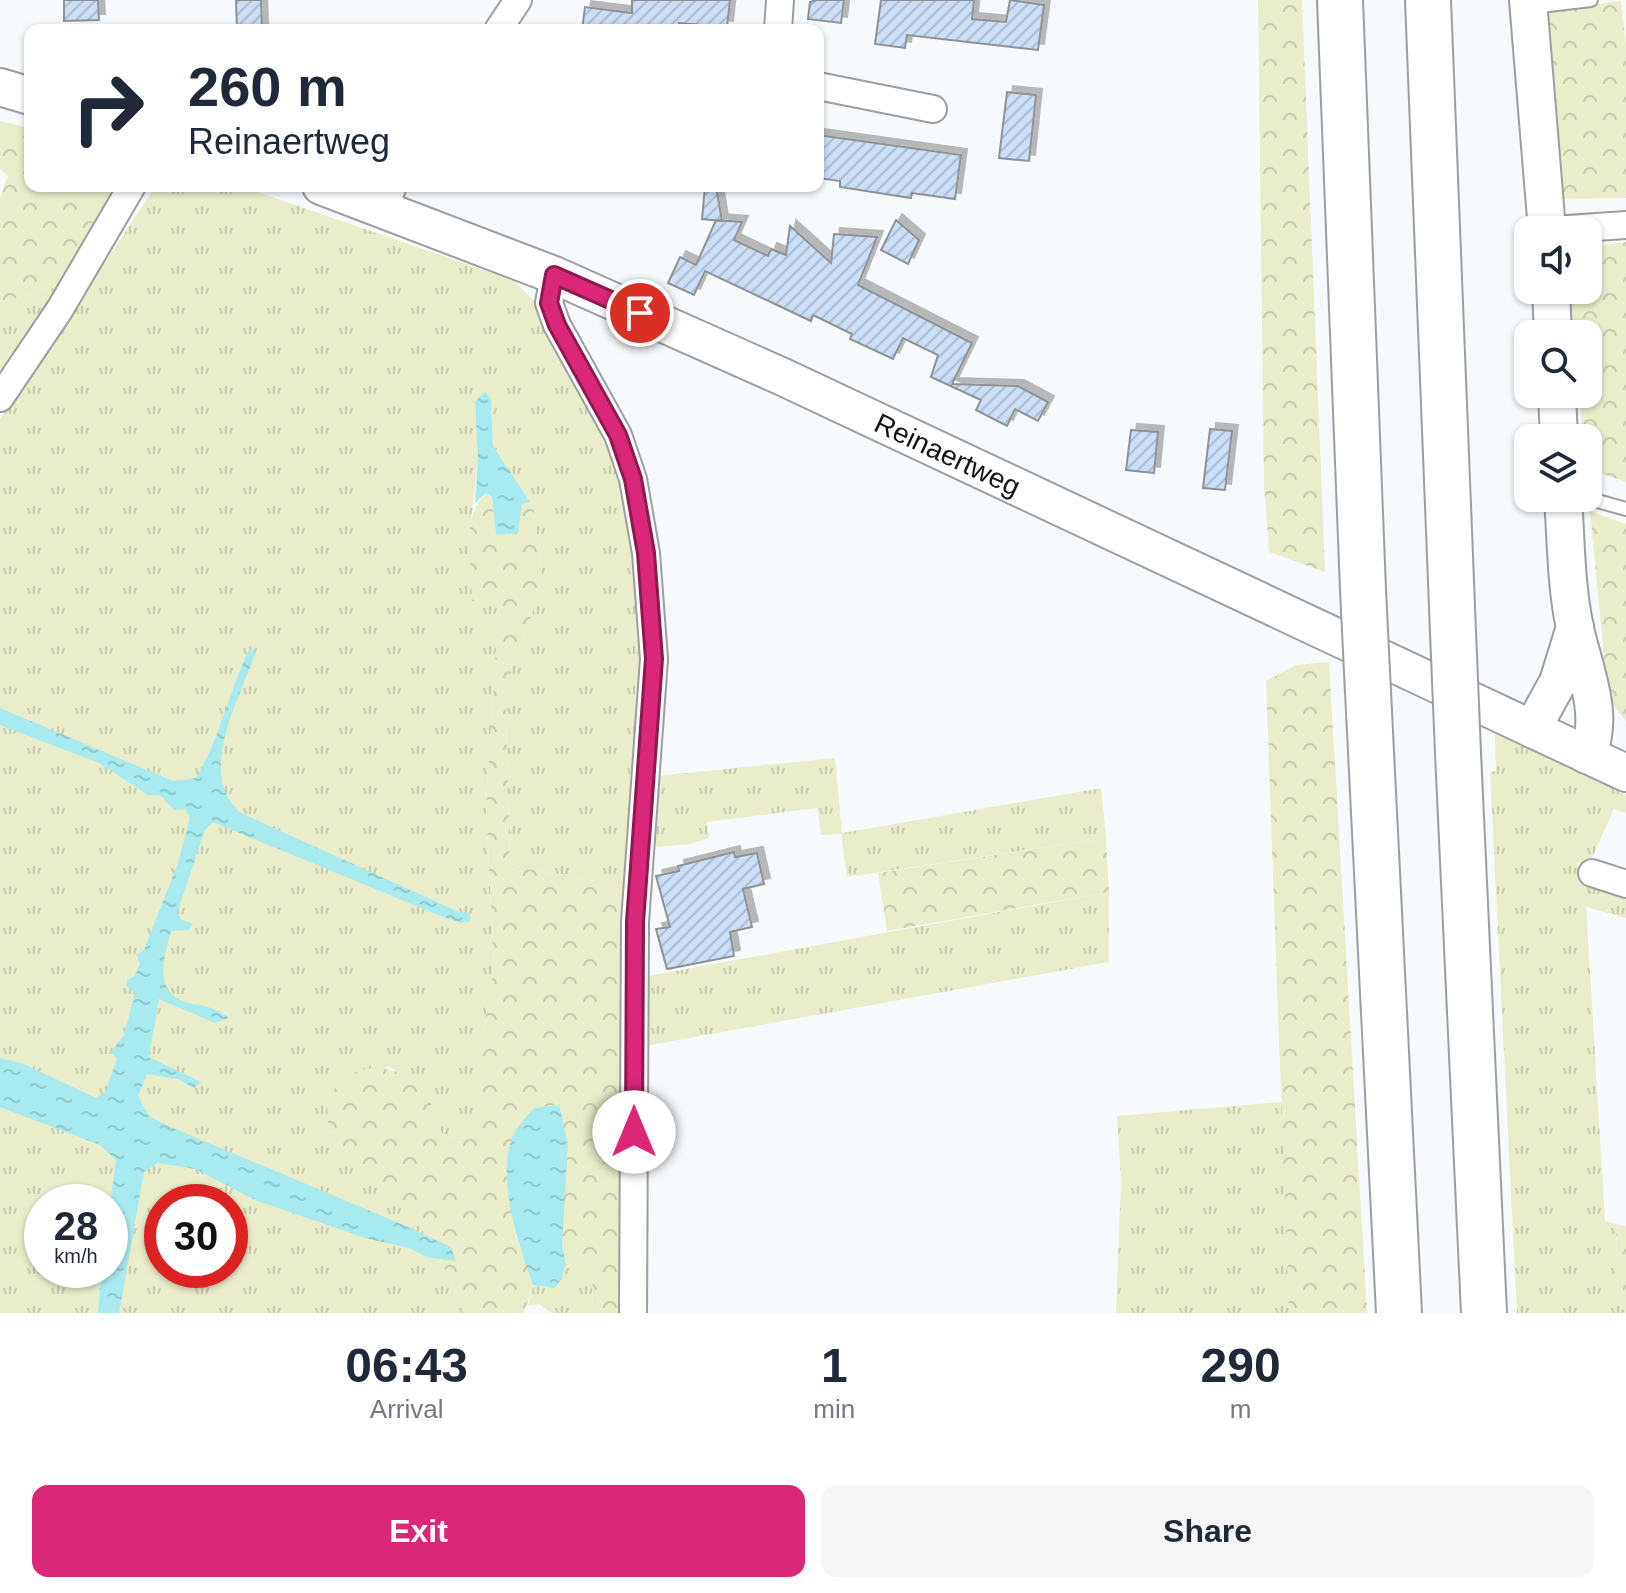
<!DOCTYPE html>
<style>
:root{--surface:#fff;--page:#f6f6f7;--text:#1f2937;--muted:#747a83;--accent:#db2777}
body{margin:0;font-family:Arial,sans-serif;background:var(--page);color:var(--text);height:100vh;display:flex;flex-direction:column;font-size:30px;white-space:nowrap}
*{box-sizing:border-box;margin:0}
p{font-size:26px;color:var(--muted)}
.icon{flex:none;width:44px;height:44px;fill:none;stroke:currentColor;stroke-width:2;stroke-linecap:round;stroke-linejoin:round}
.map{position:relative;height:1313px;overflow:hidden}
.panel{display:flex;flex-direction:column;background:var(--surface);flex:1}
.panel>*{flex:none}
.banner{position:absolute;left:24px;top:24px;width:800px;height:168px;border-radius:16px;box-shadow:0 2px 6px #0004;background:#fff;color:var(--text);overflow:hidden}
.tools{position:absolute;left:1514px;top:216px;display:grid;gap:16px}
.tools a{display:grid;place-items:center;width:88px;height:88px;border-radius:16px;background:var(--surface);box-shadow:0 2px 6px #0004;font-size:40px}
.speed{position:absolute;left:24px;top:1184px;display:flex;gap:16px;font-size:40px;font-weight:700;text-align:center}
.speed>*{display:grid;place-content:center;width:104px;height:104px;border-radius:50%;background:var(--surface);box-shadow:0 2px 6px #0004;line-height:1}
.speed small{font-size:20px;font-weight:400}
.speed .limit{border:12px solid #d22;background:#fff;color:#111}
.pin{position:absolute;display:grid;place-items:center;width:68px;height:68px;color:#fff;margin:-34px;border:4px solid #fff;border-radius:50%;box-shadow:0 2px 8px #0007}
.me{position:absolute;width:88px;margin:-44px;rotate:0deg;stroke-linejoin:round;filter:drop-shadow(0 0 6px #0008)}
.turn{display:flex;align-items:center;gap:28px;height:168px;padding:0 32px;font-size:36px}
.turn .icon{width:104px;height:104px;stroke-width:2.5}
.turn b{display:block;font-size:56px;line-height:68px}
.eta{display:flex;justify-content:space-evenly;align-items:center;height:136px;text-align:center}
.eta b{font-size:48px;font-weight:700;line-height:56px}
.button{display:flex;gap:16px;margin-top:auto;padding:16px 32px}
.button a{flex:1;height:92px;border-radius:16px;background:var(--accent);color:#fff;font-size:32px;font-weight:700;line-height:92px;text-align:center}
.button a+a{background:var(--page);color:var(--text)}
.map>svg:first-child{display:block}
.grass{fill:url(#grass-tufts);fill-rule:evenodd}
.forest{fill:url(#forest-crowns)}
.water{fill:url(#water-ripples)}
.building{fill:url(#building-hatch);stroke:#8f9193;stroke-width:2;filter:url(#shadow)}
.lines{fill:none;stroke-linecap:round;stroke-linejoin:round}
.lane-casing{stroke:#9c9ea1;stroke-width:16}
.street-casing{stroke:#9c9ea1;stroke-width:30}
.secondary-casing{stroke:#9c9ea1;stroke-width:40}
.highway-casing{stroke:#9c9ea1;stroke-width:48}
.lane{stroke:#fff;stroke-width:12}
.street{stroke:#fff;stroke-width:26}
.secondary{stroke:#fff;stroke-width:36}
.highway{stroke:#fff;stroke-width:44}
.highway-bridge-casing{stroke:#9c9ea1;stroke-width:48;stroke-linecap:butt}
.highway-bridge{stroke:#fff;stroke-width:44}
.route-casing{stroke:#8e194d;stroke-width:20}
.route{stroke:#db2777;stroke-width:14}
.labels{text-anchor:middle;stroke-width:8;stroke-linejoin:round;paint-order:stroke}
.street-label{font-size:28px;fill:#141415;stroke:#f7fafc}
</style>
<div class="map">
<svg width="1626" height="1313" viewBox="0 0 1626 1313">
<defs>
<pattern id="grass-tufts" width="24" height="20" patternUnits="userSpaceOnUse" patternTransform="scale(2)"><rect width="24" height="20" fill="#eaedca"/><path d="M3 7l-1-3M5 7V3M7 7l1-3M15 17l-1-3M17 17v-4M19 17l1-3" fill="none" stroke="#c8caad"/></pattern>
<pattern id="forest-crowns" width="20" height="18" patternUnits="userSpaceOnUse" patternTransform="scale(2)"><rect width="20" height="18" fill="#eaedca"/><path d="M2 6a3 3 0 1 1 6 0M12 15a3 3 0 1 1 6 0" fill="none" stroke="#c8caad"/></pattern>
<pattern id="water-ripples" width="26" height="14" patternUnits="userSpaceOnUse" patternTransform="scale(2)"><rect width="26" height="14" fill="#a7eaf0"/><path d="M2 4q2-2 4 0t4 0M15 11q2-2 4 0t4 0" fill="none" stroke="#8fc8cd"/></pattern>
<pattern id="building-hatch" width="6" height="6" patternUnits="userSpaceOnUse" patternTransform="scale(2)"><rect width="6" height="6" fill="#cadef7"/><path d="M-1 1l2-2M0 6l6-6M5 7l2-2" fill="none" stroke="#adbed3"/></pattern>
<filter id="shadow"><feDropShadow dx="6" dy="-6" stdDeviation="0" flood-color="#0004"/></filter>
</defs>
<rect width="100%" height="100%" fill="#f7fafc"/>
<path class="grass" d="M156 186H240L513 280 534 301 597 412 627 501 644 652 630 887 510 866 505 681 527 631 542 578 534 511 493 446 491 401 475 402 478 460 471 523 472 600 499 602 486 804 494 969 481 1044 482 1128 470 1137 444 1138 422 1089 388 1066 329 1131 349 1161 401 1205 424 1232 445 1268 464 1313H0V419ZM42 1202H110V1270H42ZM162 1202H230V1270H162Z
M61 284 0 376V303Z
M1495 733 1626 795V813L1614 809 1592 858 1576 863 1584 881 1626 894V918L1586 907 1605 1221 1616 1224 1618 1303 1626 1313H1517L1490 772 1496 771Z
M835 758 842 833 1101 788 1106 838 847 877 841 834 821 835 817 808 707 822 709 838 690 844 657 847 652 839 656 776Z
M1109 892V962L645 1046 642 977Z
M1282 1102 1289 1313H1116L1121 1182 1117 1116Z
M566 1263 592 1271 593 1313H551L539 1304 528 1306 533 1285 544 1287 562 1278Z"/>
<path class="forest" d="M1258 0H1302L1325 572 1269 552 1264 485Z
M1621 1 1626 45V198L1557 199 1544 11Z
M0 121 30 128V186H122L61 284 0 303V198L8 176 0 169Z
M1626 242V482L1588 469V438H1583L1579 394H1588V334H1574L1570 290H1588V248Z
M486 493 492 498 496 535 519 514 522 504 530 502 534 511 542 578 527 631 505 681 510 866 630 887 638 1313H593L592 1271 566 1263 562 1246 559 1105 534 1108 514 1134 507 1180 516 1236 533 1285 524 1313H464C452 1285 442 1256 423 1231 399 1199 337 1166 329 1128 316 1071 383 1049 421 1088 432 1100 438 1123 444 1138L470 1137 482 1128 481 1044 494 969 486 804 499 603 472 601C472 568 460 516 486 493Z
M1590 511 1626 524V721L1608 699Z
M1329 662 1367 1313H1289L1266 681 1296 665Z
M1106 838 1109 892 887 931 878 873Z
M1616 1224 1626 1226V1313L1618 1303Z"/>
<path class="water" d="M485 391 491 400 493 446 530 502 522 504 518 533 496 535 492 497 486 493 475 503 478 460 475 402Z
M251 646 255 654C240 699 195 775 241 813L459 912 469 913 471 921 461 923 443 917 213 822 205 830 177 913 182 920 193 924 189 930 171 931C163 961 152 996 193 1004 207 1007 217 1008 229 1018L215 1023 159 999 149 1057 201 1082 194 1088 178 1079 147 1074 138 1096 149 1116 166 1125 413 1229 451 1247 456 1261 427 1257 409 1248 365 1238 255 1200 195 1169 158 1163 144 1172 119 1313H98L101 1280 80 1270H110V1204L116 1160 100 1145 0 1107V1058L24 1064 96 1098 105 1092 117 1059 111 1052 124 1035 135 993 126 986 127 980 135 976 140 963 136 955 144 950 178 863 190 818 185 809 174 810 160 795H148L99 763 0 725V708L173 781 196 778C221 737 229 689 251 646Z
M559 1105 568 1144 562 1246 566 1263 562 1279 554 1288 533 1285C518 1245 494 1172 515 1132 519 1124 528 1115 534 1108Z"/>
<path class="building" d="M64 0H98L99 20 64 21Z
M236 0H261L262 30H237Z
M632 0H730L727 27 679 23V30H582L585 7 632 13Z
M817 0H844L841 23 808 19 810 2Z
M881 0H974L972 19 1006 22 1010 0 1044 5 1038 50 907 35 905 48 875 44Z
M1007 92 1036 95 1029 161 999 158Z
M818 135 961 155 955 199 912 193 911 198 840 187V181L818 178Z
M705 186H716L722 221 702 219Z
M716 220 742 222 734 240 768 256 771 249 786 255 790 226 831 263 834 234 877 237 858 285 972 343 952 384 1018 386 1048 402 1038 421 1015 409 1007 426 976 410 981 400 931 377 938 355 903 338 893 359 850 339 852 334 813 315 811 321 705 271 694 295 668 283 680 257 696 265Z
M896 220 919 240 908 264 881 250Z
M1210 429 1232 431 1225 490 1203 488Z
M1131 430 1158 432 1154 473 1126 470Z
M734 852 735 857 757 853 764 884 743 889 752 927 730 932 734 956 667 969 656 929 670 927 656 876 679 871 678 866Z"/>
<g class="lines">
<g class="lane-casing">
<path id="lane" d="M1531 7 1591 0
M1566 502 1594 500 1626 509"/>
</g>
<g class="street-casing">
<path id="street" d="M498 30 518 0
M778 30 780 0
M818 86 933 109
M384 208 393 186
M1553 230 1626 225
M554 275 549 303 557 325 618 435 633 479 646 553 654 659 635 922 633 1313
M0 398 60 309 132 186
M1592 873 1626 884"/>
</g>
<g class="secondary-casing">
<g id="secondary">
<path d="M1528 0 1547 230"/>
<path d="M0 87 30 96"/>
<path id="s1" d="M321 186 554 275 783 377 1626 773"/>
<path d="M1551 290 1553 334"/>
<path d="M1557 394 1559 438"/>
<path d="M1563 498C1566 540 1566 587 1575 628 1583 667 1606 716 1587 755"/>
<path d="M1532 729 1558 682 1575 627"/>
</g>
</g>
<g class="highway-casing">
<path id="highway" d="M1340 0 1363 590
M1428 0 1453 632
M1369 712 1399 1313
M1458 753 1484 1313"/>
</g>
<use href="#lane" class="lane"/>
<use href="#street" class="street"/>
<use href="#secondary" class="secondary"/>
<use href="#highway" class="highway"/>
<g class="highway-bridge-casing">
<path id="highway-bridge" d="M1363 590 1369 712
M1453 632 1458 753"/>
</g>
<use href="#highway-bridge" class="highway-bridge"/>
</g>
<g class="lines">
<g class="route-casing">
<path id="route" d="M634 1132 635 922 654 659 646 553 633 479 618 435 557 325 549 303 554 275 640 313"/>
</g>
<use href="#route" class="route"/>
</g>
<g class="labels">
<g class="street-label">
<text dy="10" stroke="none"><textPath href="#s1" startOffset="682">Reinaertweg</textPath></text>
</g>
</g>
</svg>
<div class="tools">
<a><svg class="icon" aria-label="sound" viewBox="0 0 24 24"><path d="M4 9h4l5-4v14l-5-4H4zM17 9q2 3 0 6"/></svg></a>
<a><svg class="icon" aria-label="search" viewBox="0 0 24 24"><circle cx="10" cy="10" r="6"/><path d="M15 15l6 6"/></svg></a>
<a><svg class="icon" aria-label="layers" viewBox="0 0 24 24"><path d="M12 4l9 5-9 5-9-5zM3 14l9 5 9-5"/></svg></a>
</div>
<div class="speed"><div>28<small>km/h</small></div><div class="limit">30</div></div>
<div class="pin" style="left:640px;top:313px;background:#d93025"><svg class="icon" aria-label="arrive" viewBox="0 0 24 24"><path d="M6 21V4h12l-3 4 3 4H6"/></svg></div>
<svg class="me" style="left:634px;top:1132px" viewBox="-20 -20 40 40"><circle r="19" fill="#fff"/><path d="M0-13L10 11 0 6-10 11z" fill="#db2777"/></svg>
<div class="banner">
<div class="turn"><svg class="icon" aria-label="right" viewBox="0 0 24 24"><path d="M7 20v-9h11M14 6l5 5-5 5"/></svg><div><b>260 m</b>Reinaertweg</div></div>
</div>
</div>
<section class="panel">
<div class="eta">
<div><b>06:43</b><p>Arrival</p></div>
<div><b>1</b><p>min</p></div>
<div><b>290</b><p>m</p></div>
</div>
<div class="button"><a>Exit</a><a>Share</a></div>
</section>
